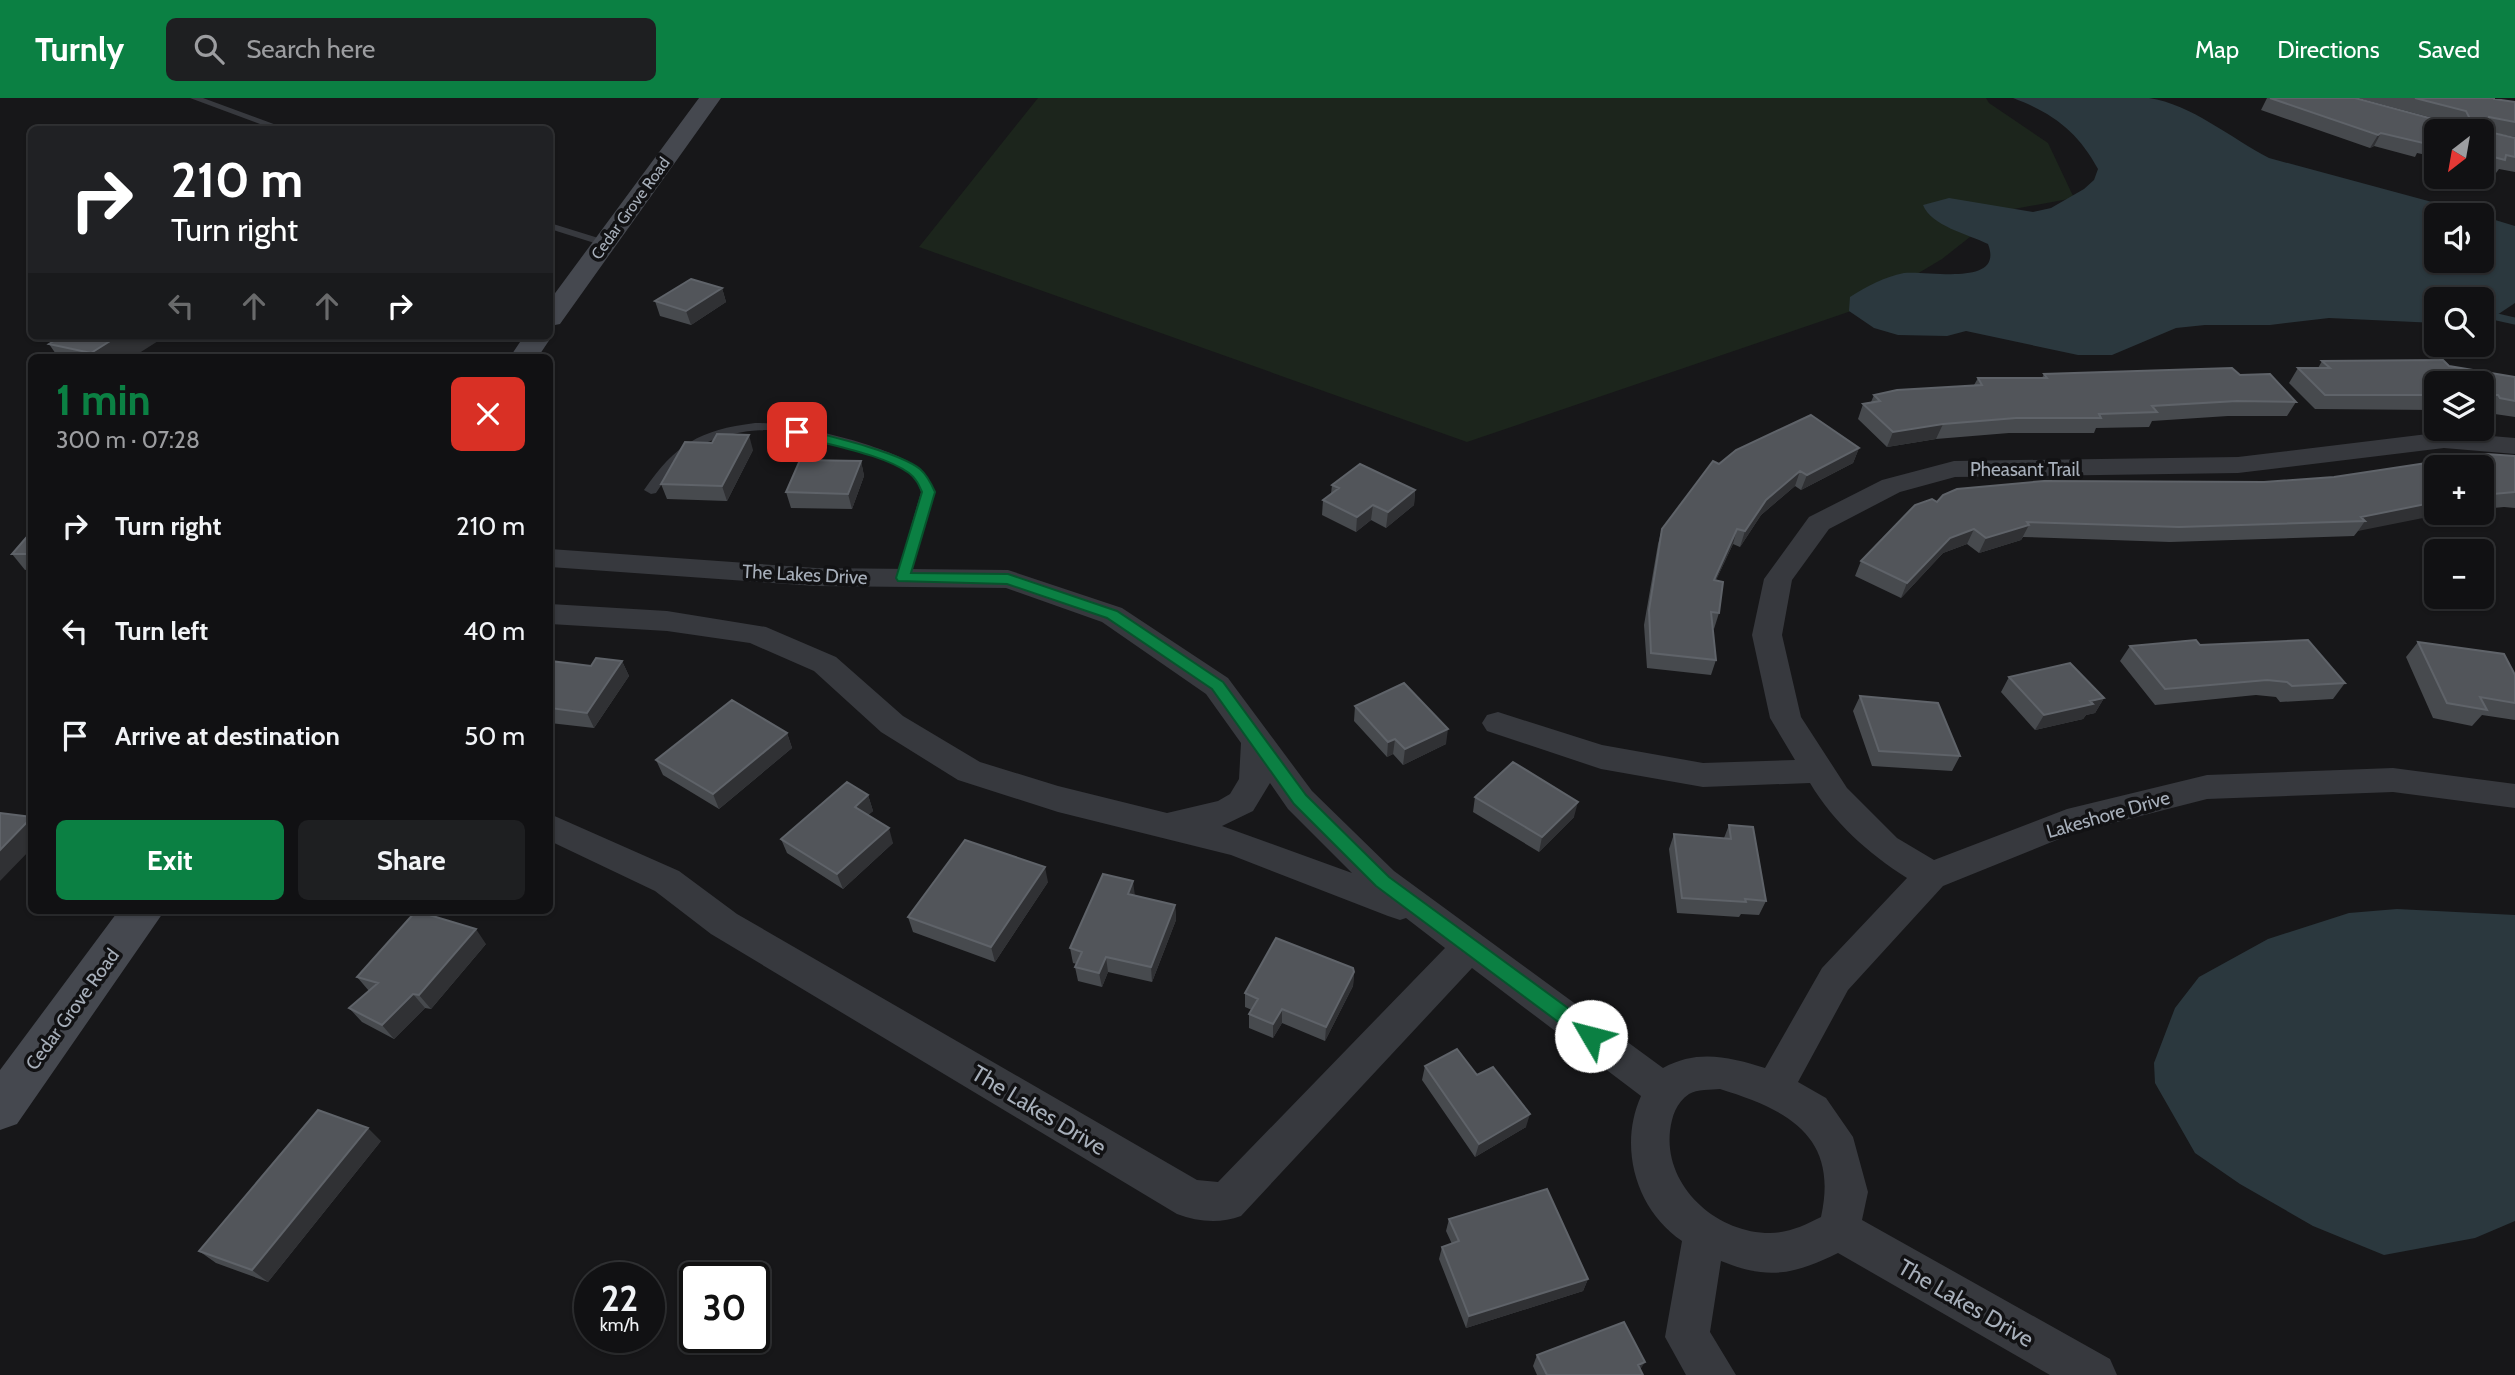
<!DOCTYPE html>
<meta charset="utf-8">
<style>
:root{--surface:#111113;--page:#1e1f21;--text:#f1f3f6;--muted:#9c9da0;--line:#303133;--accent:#0b8043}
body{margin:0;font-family:Cabin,sans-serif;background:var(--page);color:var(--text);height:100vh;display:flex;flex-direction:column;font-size:26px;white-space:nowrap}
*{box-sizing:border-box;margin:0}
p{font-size:23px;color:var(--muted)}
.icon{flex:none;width:38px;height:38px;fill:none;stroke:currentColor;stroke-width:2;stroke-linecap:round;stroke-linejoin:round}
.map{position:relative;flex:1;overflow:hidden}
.panel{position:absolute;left:28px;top:256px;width:525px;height:560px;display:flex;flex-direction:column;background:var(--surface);border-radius:10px;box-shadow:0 2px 5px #0004,0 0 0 2px var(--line)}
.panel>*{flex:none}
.hud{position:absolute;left:28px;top:28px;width:525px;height:214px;border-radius:10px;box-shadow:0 2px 5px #0004,0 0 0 2px var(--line);background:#202124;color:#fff;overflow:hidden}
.needle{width:46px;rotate:211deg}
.fabs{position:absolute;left:2424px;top:21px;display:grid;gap:14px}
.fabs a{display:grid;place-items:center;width:70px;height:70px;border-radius:10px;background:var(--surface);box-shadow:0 2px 5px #0004,0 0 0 2px var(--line);font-size:35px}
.speed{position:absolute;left:574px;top:1164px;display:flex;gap:14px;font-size:35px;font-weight:700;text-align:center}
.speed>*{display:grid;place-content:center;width:91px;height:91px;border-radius:50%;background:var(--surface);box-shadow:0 2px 5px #0004,0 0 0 2px var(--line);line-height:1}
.speed small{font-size:18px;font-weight:400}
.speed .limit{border:4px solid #111;border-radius:10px;background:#fff;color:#111}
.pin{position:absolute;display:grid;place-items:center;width:60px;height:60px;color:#fff;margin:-30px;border-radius:14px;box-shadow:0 4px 10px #0006}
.me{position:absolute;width:77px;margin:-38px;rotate:307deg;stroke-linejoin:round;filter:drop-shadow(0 0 5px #0008)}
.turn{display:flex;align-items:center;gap:24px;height:147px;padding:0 28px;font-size:32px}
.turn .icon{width:91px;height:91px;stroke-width:2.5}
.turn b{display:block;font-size:49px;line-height:60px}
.lanes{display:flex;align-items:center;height:66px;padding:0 28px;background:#0003;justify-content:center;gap:35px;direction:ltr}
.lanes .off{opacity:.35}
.round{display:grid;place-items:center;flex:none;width:74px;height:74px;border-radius:10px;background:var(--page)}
.headline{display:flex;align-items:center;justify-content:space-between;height:119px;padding:0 28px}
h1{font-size:42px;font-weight:800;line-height:52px;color:var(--accent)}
.primary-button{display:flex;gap:14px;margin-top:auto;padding:14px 28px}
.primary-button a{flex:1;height:80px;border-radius:10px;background:var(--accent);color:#fff;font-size:28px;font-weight:800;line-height:80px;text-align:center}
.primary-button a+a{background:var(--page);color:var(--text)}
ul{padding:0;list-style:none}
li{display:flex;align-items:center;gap:21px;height:105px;padding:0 28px}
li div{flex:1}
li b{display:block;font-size:26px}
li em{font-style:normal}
header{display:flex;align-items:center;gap:42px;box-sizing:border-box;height:98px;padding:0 35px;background:var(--accent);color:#fff}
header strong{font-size:33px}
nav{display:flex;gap:38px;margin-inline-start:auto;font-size:24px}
.search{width:490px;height:63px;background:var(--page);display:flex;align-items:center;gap:18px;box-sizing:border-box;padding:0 24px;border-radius:10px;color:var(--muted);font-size:26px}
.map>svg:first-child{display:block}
.green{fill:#1c251c}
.water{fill:#2b383e}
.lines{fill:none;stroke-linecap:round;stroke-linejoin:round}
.stream-far1{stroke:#2b383e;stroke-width:5}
.stream{stroke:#2b383e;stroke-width:7}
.lane{fill:#37393e;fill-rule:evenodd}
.street{fill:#37393e;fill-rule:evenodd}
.secondary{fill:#45484f;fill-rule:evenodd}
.wall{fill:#474a4e}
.shaded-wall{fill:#303134}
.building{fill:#52555a;stroke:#5f6369;stroke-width:2}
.route{fill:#0b8043;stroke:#07532c;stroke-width:2}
.labels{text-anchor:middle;stroke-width:7;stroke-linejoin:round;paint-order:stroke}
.far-street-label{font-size:16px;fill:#a7afba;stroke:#121214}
.street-label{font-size:19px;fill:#a7afba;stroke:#121214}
.near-street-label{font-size:23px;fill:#a7afba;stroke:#121214}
</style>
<header>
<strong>Turnly</strong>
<div class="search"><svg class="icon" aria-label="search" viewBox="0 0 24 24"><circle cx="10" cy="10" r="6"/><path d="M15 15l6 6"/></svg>Search here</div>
<nav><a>Map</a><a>Directions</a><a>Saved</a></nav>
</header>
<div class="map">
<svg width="2515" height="1277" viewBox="0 0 2515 1277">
<rect width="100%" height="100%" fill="#171719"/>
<path class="green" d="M1038 0H1986L1989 5 2048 45 2074 100 2003 113 1942 161 1860 210 1467 344 919 149Z"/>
<path class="water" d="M2013 0C2055 0 2108 0 2149 0 2191 6 2232 41 2269 60L2480 117H2436V163H2482V118L2515 128V205L2482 227V201H2436V225L2329 220 2270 227H2205L2176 230 2112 257H2078L1966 233 1947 238 1898 237 1874 230 1849 213 1850 199C1867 188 1884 179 1904 175 1927 172 2005 190 1988 146 1968 136 1931 128 1923 107L1949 100 2033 114 2051 110 2084 91 2094 82 2098 71C2078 34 2053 15 2013 0Z
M2397 811 2515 817V1123L2475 1140 2384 1157 2313 1128 2240 1086 2195 1055 2155 985 2154 965 2175 910 2199 879 2268 841 2349 815Z"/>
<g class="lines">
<path class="stream-far1" d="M2497 219 2500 220"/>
<path class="stream" d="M2497 219 2515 223"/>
<path class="lane" d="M190 0H203L290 32H276Z
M550 125 608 143 609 145 604 148 550 131Z
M755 325C792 324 892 348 920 371 927 377 931 386 935 394L908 483 903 485 896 480 921 394C919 387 916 381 910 376 882 355 802 333 767 332 744 332 720 338 699 348 680 358 668 377 656 395L651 396 644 392C676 346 699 332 755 325Z"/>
<path class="street" d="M2444 334 2515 340V356L2444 350 2238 375 1955 379 1900 394 1829 431 1792 482 1782 537 1801 619 1847 690 1897 740 1934 762 2067 711 2207 677 2393 670 2515 686V710L2393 694 2207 701 2074 735 1943 788 1848 892 1798 984 1826 1000 1853 1039 1868 1094 1862 1122 2110 1261 2117 1277H2050L1838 1155C1793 1177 1768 1182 1721 1163L1710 1234 1736 1277H1686L1665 1239 1682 1143C1636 1112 1618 1049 1641 998L1472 870 1241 1118C1220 1126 1198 1124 1177 1116L711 836 655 793 550 743V716L679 773 737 816 1197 1082 1218 1084 1445 850 1406 820 1400 822 1388 818 1231 757 1058 714 958 682 881 634 814 573 750 545 667 533 550 526V506L667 513 766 529 836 559 903 618 980 664 1058 688 1167 715 1218 703 1230 696 1239 681 1241 645 1206 596 1102 524 1006 490 816 488 550 469V451L816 470 1008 472 1122 510 1228 580 1312 693 1394 773 1663 970C1698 951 1729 959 1765 970L1822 870 1907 780C1868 755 1834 725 1810 685L1703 689 1601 671 1487 633 1482 625 1487 617 1498 614 1602 647 1703 665 1795 662 1770 620 1752 537 1764 481 1809 419 1882 382 1954 363 2238 359ZM1270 685 1288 711 1352 775 1222 728 1253 713ZM1720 991C1788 1012 1839 1038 1821 1119 1805 1127 1789 1135 1770 1135 1716 1135 1664 1088 1670 1033 1672 1018 1676 1005 1689 996 1697 991 1711 992 1720 991Z"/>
<path class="secondary" d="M699 0H721L560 226 550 228V202Z
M550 234 552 238 538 259H510L524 238H550Z
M119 812H165L17 1026 0 1032V972Z"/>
</g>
<path class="wall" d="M2267 0H2355L2444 24H2448L2358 0H2494V1L2515 4V39L2489 34 2515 40V74L2499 71 2496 75 2482 71V33H2436V59L2417 55 2415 59 2374 48 2370 50 2261 12Z
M722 190 726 204 691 227 660 218 655 203Z
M49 246 133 259H58Z
M2322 263 2449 268 2515 279V319L2488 315 2487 312H2482V285H2436V312L2315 311 2289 285 2298 270H2318Z
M2044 276 2240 277 2296 304 2287 318H2228L2152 323 2149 329 2096 330 2094 335H2009L1936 341 1887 349 1858 321 1863 306 1871 304 1874 297 1974 287 1978 280H2042Z
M1859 350 1853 365 1801 392 1795 388 1761 417 1740 449 1733 446 1716 482 1719 515 1714 531 1713 530 1716 562 1711 577 1647 570 1644 527 1658 446 1662 431 1719 366Z
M753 352 727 403 667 401 661 386Z
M2515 358V410L2504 409 2482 411V369L2358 433 2354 438 2170 444 2023 439 2021 442 1979 455 1967 446 1943 455 1901 500 1855 478 1861 463 1937 404 2264 384 2334 379Z
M861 363 864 378 852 411 791 410 786 394Z
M1332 387 1415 392 1414 407 1386 430 1371 422 1356 434 1322 417 1323 402 1331 396Z
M32 433V471L25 472 12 456Z
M2418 544 2515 577V622L2482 617 2472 628 2433 620 2406 559Z
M2200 547 2345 585 2333 601 2280 604 2276 599 2256 597 2155 607 2120 563 2130 548Z
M550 563 591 568 622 563 629 578 594 630 550 625Z
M2009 579 2104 600 2095 615 2086 617 2083 621 2035 632 2001 594Z
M1860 598 1960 658 1952 673 1872 668 1853 613Z
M1355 608 1446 646 1403 667 1393 656 1387 659 1354 623Z
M787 635 792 650 719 711 663 677 656 662Z
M868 697 873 713 868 717 893 745 843 791 787 755 781 741Z
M1475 699 1574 719 1539 754 1473 714Z
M1729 727 1766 803 1759 817 1741 816 1739 819 1677 815 1669 751 1674 736 1724 740Z
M1048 784 995 864 913 834 908 819Z
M1135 798 1175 807 1176 822 1152 884 1108 874 1102 889 1078 883 1075 869 1077 866 1073 865 1070 850Z
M486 846 431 911 425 910 394 941 362 924 349 910 369 893 357 879Z
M1354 874 1353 888 1325 943 1282 925 1273 940 1249 930V916L1252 912 1245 909V895Z
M1425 968 1477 977 1526 1029 1475 1059 1422 982Z
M381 1043 268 1184 216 1165 199 1153Z
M1449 1121 1588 1181 1583 1193 1466 1230 1439 1161 1442 1149 1452 1146 1446 1133Z
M1537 1257 1640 1272 1643 1277H1537L1533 1268Z"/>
<path class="shaded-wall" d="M2381 35 2374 48 2370 50 2378 37Z
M722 190 726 204 691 227 686 213Z
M118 238H166L133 259H94L91 255Z
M1943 326 1936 341 1887 349 1893 334Z
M749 337 753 352 727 403 722 388Z
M1859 350 1853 365 1801 392 1807 377Z
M861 363 864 378 852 411 848 396Z
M1800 373 1795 388 1761 417 1740 449 1745 433 1766 402Z
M1415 392 1414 407 1386 430 1388 414Z
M2436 404V415H2448L2358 433 2365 423 2361 419Z
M1373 407 1371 422 1356 434 1357 419Z
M2029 427 2021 442 1979 455 1986 440Z
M1737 431 1733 446 1709 497 1714 482Z
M1974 431 1967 446 1943 455 1901 500 1907 485 1950 440Z
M622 563 629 578 594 630 587 615Z
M2104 600 2095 615 2086 617 2083 621 2035 632 2044 617Z
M1448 631 1446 646 1403 667 1405 651Z
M787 635 792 650 719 711 713 696Z
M1395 641 1393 656 1387 659 1388 644Z
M868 697 873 713 860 724 855 709Z
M1578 704 1574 719 1539 754 1542 739Z
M32 719V750L0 783V752Z
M889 730 893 745 843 791 837 776Z
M1045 769 1048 784 995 864 991 849Z
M1133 783 1135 798 1128 796Z
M1175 807 1176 822 1152 884 1151 869Z
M476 831 486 846 431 911 419 897Z
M1106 859 1108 874 1102 889 1099 875Z
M1354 874 1353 888 1325 943 1326 929Z
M413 896 425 910 394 941 382 927Z
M1282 911V925L1273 940V926Z
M1530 1016 1526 1029 1475 1059 1479 1046Z
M368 1030 381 1043 268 1184 252 1172Z
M1588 1181 1583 1193 1466 1230 1469 1218Z
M1645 1264 1638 1275V1267Z"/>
<path class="building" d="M2270 0H2355L2444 24 2470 21 2466 13 2415 0H2494V1L2515 4V24L2489 19V34L2515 40V59L2506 57 2505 62 2482 56V33H2436V44L2426 41 2423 45 2381 35 2378 37Z
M691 181 722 190 686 213 655 203Z
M62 238H118L91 255 49 246Z
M2443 262 2449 268 2515 279V303L2500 300 2498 297H2482V285H2436V297H2325L2298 270H2330L2322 263Z
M2232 270 2240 277 2270 276 2296 304 2237 303 2152 308 2157 314 2099 316 2101 320H2016L1943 326 1893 334 1863 306 1880 303 1874 297 1897 292 1982 287 1978 280H2047L2044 276Z
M1811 317 1859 350 1807 377 1800 373 1766 402 1745 433 1737 431 1714 482 1723 484 1719 515 1711 514 1716 562 1651 555 1649 512 1662 431 1713 363 1719 366 1736 352Z
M717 336 749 337 722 388 661 386 685 344 712 345Z
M2486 356 2515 358V394L2482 397V369H2436V404L2361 419 2365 423 2179 429 2027 424 2029 427 1986 440 1974 431 1950 440 1907 485 1861 463 1915 407 1932 401 1937 404 1943 397 1957 391 2044 383 2264 384 2334 379Z
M800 362 861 363 848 396 786 394Z
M1360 366 1415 392 1388 414 1373 407 1357 419 1323 402 1339 390 1332 387Z
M32 433V456H12Z
M2196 542 2200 547 2308 542 2345 585 2292 588 2287 584 2267 582 2165 591 2130 548Z
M2418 544 2504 556 2515 577V605L2480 599 2487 612 2447 605Z
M596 560 622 563 587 615 550 610V563L591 568Z
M2070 565 2104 600 2090 603 2093 606 2044 617 2009 579Z
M1404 585 1448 631 1405 651 1395 641 1388 644 1355 608Z
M1860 598 1938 605 1960 658 1879 653Z
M732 602 787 635 713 696 656 662Z
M1513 664 1578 704 1542 739 1475 699Z
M847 684 868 697 855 709 889 730 837 776 781 741Z
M0 715 32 719 0 752Z
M1729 727 1753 729 1766 803 1745 801 1746 804 1682 800 1674 736 1731 741Z
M965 742 1045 769 991 849 908 819Z
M1103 776 1133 783 1128 796 1175 807 1151 869 1106 859 1099 875 1075 869 1082 854 1070 850Z
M416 813 476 831 419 897 413 896 382 927 349 910 378 885 357 879Z
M1276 840 1353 870 1354 874 1326 929 1282 911 1273 926 1249 916 1258 901 1245 895Z
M1457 951 1477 977 1493 969 1530 1016 1479 1046 1425 968Z
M318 1012 368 1030 252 1172 199 1153Z
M1547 1091 1588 1181 1469 1218 1442 1149 1459 1143 1449 1121Z
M1624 1224 1645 1264 1638 1267 1643 1277H1547L1537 1257Z"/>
<path class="route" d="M797 330C825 337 899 354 920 371 927 377 931 385 935 394L911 475 1008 476 1117 513 1223 584 1306 697 1389 779 1598 932 1601 938 1598 944 1591 946 1585 944 1376 788 1294 706 1212 591 1107 520 1007 486 898 483 896 480 922 394C919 387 916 380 909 375 881 355 826 347 792 336L790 334Z"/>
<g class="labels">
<g class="far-street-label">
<text transform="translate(630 110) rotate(-54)" y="6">Cedar Grove Road</text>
</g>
<g class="street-label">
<text x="2025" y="378">Pheasant Trail</text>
<text transform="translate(805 476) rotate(3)" y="7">The Lakes Drive</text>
<text transform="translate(2108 716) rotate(-16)" y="7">Lakeshore Drive</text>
<text transform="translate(72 911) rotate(-54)" y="7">Cedar Grove Road</text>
</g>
<g class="near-street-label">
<text transform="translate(1039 1012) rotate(31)" y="8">The Lakes Drive</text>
<text transform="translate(1966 1205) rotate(30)" y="8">The Lakes Drive</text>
</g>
</g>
</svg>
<div class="fabs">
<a><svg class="needle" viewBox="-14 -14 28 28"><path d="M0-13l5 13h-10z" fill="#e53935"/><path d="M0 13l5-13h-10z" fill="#9c9da0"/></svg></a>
<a><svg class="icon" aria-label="sound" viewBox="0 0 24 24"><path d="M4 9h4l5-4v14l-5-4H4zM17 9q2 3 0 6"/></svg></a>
<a><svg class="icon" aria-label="search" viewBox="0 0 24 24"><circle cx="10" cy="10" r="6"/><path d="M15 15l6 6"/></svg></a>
<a><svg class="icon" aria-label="layers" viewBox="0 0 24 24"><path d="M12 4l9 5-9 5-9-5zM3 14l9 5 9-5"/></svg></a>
<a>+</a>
<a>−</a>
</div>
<div class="speed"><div>22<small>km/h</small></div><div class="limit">30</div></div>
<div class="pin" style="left:797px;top:334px;background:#d93025"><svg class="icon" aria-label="arrive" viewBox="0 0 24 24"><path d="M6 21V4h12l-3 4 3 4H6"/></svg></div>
<svg class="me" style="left:1591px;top:938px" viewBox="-20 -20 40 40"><circle r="19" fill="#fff"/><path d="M0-13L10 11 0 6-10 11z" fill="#0b8043"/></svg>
<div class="hud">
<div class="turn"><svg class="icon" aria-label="right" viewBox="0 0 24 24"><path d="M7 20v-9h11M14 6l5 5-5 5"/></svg><div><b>210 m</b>Turn right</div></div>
<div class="lanes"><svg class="icon off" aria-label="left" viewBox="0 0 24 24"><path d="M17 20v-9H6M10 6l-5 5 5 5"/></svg><svg class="icon off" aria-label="ahead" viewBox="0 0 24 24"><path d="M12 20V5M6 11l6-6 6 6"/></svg><svg class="icon off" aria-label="ahead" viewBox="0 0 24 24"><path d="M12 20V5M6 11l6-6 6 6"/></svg><svg class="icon" aria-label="right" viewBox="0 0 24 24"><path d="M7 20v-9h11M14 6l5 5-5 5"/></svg></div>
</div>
<section class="panel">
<div class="headline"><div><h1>1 min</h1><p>300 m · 07:28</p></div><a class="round" style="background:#d93025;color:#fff"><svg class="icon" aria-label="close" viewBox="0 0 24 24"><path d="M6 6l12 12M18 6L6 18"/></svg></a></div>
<ul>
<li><svg class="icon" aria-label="right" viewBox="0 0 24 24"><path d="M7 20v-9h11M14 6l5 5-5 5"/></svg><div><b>Turn right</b></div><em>210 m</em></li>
<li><svg class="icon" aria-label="left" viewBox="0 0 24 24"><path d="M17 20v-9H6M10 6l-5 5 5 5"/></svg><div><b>Turn left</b></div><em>40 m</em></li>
<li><svg class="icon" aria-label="arrive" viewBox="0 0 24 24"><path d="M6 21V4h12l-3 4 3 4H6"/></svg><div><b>Arrive at destination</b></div><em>50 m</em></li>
</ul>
<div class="primary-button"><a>Exit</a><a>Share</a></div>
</section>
</div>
